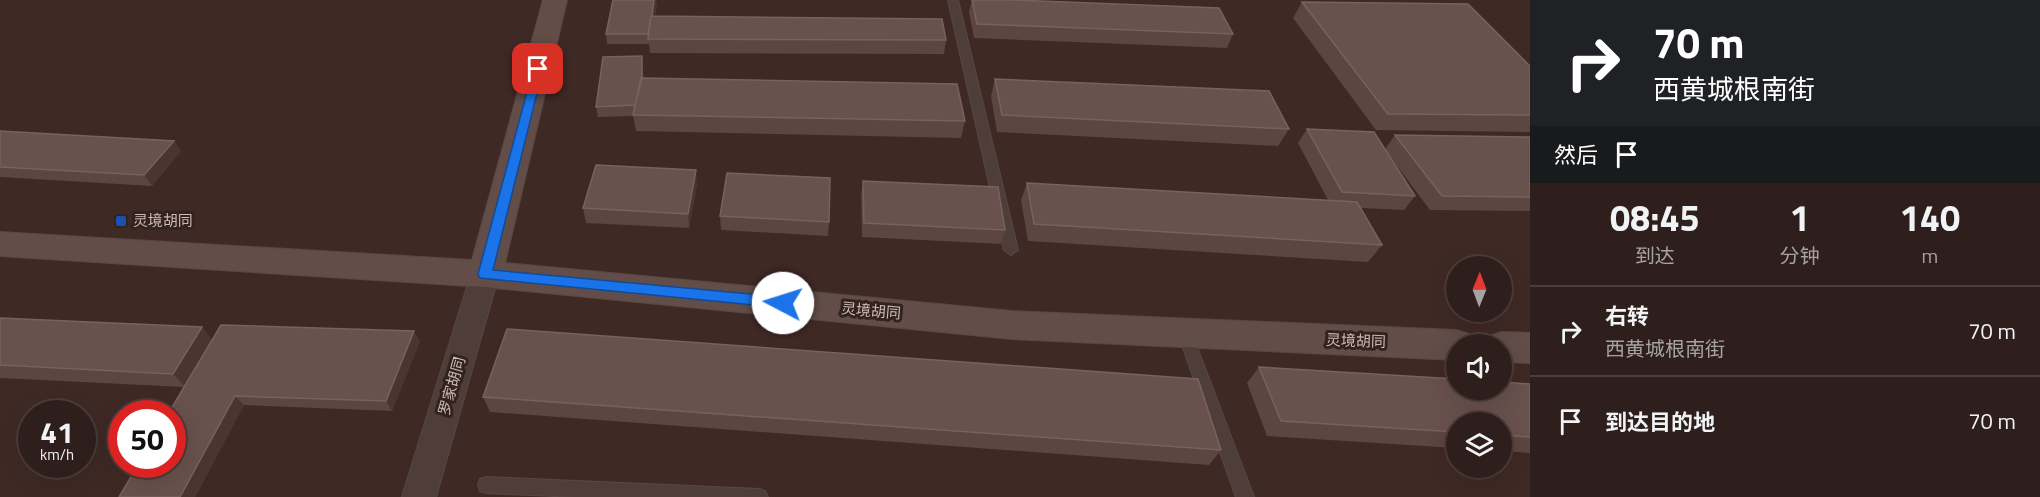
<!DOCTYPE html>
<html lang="zh">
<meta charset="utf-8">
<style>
:root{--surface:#2f1f1c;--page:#3b2c29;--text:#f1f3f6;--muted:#a7a2a3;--line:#4a3d3b}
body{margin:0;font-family:"Titillium Web","Noto Sans SC",sans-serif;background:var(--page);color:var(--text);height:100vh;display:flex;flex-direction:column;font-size:22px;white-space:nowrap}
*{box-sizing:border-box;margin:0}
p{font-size:20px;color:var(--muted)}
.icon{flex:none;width:33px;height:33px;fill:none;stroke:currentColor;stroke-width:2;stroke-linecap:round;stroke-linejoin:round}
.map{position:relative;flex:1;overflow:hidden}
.sheet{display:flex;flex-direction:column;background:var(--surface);width:510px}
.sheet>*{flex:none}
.hud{background:#202124;color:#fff;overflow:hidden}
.needle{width:39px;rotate:1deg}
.controls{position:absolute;left:1446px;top:256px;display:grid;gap:12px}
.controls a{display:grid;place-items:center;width:66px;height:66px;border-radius:50%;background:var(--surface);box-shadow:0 6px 24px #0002,0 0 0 2px var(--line);font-size:30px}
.speed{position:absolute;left:18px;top:400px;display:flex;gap:12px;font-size:30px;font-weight:700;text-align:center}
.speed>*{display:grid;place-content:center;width:78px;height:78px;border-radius:50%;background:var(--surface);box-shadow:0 6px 24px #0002,0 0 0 2px var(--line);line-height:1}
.speed small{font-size:15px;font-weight:400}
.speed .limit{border:9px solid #d22;background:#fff;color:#111}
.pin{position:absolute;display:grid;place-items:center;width:51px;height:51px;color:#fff;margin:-26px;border-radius:12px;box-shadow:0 3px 9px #0006}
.me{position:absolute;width:66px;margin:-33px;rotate:275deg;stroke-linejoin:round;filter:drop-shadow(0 0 4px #0008)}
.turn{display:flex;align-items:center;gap:21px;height:126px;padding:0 24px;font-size:27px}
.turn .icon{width:78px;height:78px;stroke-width:2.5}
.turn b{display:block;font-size:42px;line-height:51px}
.then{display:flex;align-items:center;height:57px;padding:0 24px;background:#0003;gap:12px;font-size:22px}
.eta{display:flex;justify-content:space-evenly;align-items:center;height:102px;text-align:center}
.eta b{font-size:36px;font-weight:700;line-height:42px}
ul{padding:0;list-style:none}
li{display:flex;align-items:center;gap:18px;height:90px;padding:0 24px;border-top:2px solid var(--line)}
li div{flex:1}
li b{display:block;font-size:22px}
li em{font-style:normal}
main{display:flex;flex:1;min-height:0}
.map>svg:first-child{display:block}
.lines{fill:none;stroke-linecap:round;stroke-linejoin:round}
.service-casing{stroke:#584743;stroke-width:2}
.minor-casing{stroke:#584743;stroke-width:2}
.secondary-casing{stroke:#584743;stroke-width:2}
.service{fill:#4f3d39;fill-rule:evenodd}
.minor{fill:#4f3d39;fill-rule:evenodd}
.secondary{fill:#624d48;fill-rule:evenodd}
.wall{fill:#5d4541}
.shaded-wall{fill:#4c3430}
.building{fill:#69514d;stroke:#78625e;stroke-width:1.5}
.route{fill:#1a73e8;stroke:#114b97;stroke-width:1.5}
.transit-dot{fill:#1a4fb4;stroke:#34221e;stroke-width:2}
.labels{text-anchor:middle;stroke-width:6;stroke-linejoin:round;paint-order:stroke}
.poi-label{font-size:15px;fill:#cabab6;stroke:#34221e;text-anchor:start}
.street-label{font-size:15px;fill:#cabab6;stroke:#34221e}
</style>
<main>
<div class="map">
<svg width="1530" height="497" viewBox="0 0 1530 497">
<rect width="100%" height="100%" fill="#3f2925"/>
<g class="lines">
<g class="service-casing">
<path id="service" d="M948 0H958L1018 250 1011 255 1004 250Z
M1185 328 1190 330 1192 334 1254 497H1236L1178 334 1180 330Z
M486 477 759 489 765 491 768 497H577L486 493 480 491 478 485 480 479Z"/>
</g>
<g class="minor-casing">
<path id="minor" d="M485 263 495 267 499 274 436 497H402L471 274 475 267Z"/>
</g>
<g class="secondary-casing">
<path id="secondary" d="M543 0H567L505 263 1012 311 1456 330 1469 334 1474 345H1456V360L1012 339 485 287 0 256V232L472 260Z
M1502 332 1530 333V363L1502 362V345H1485L1489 336Z"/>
</g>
<use href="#service" class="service"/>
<use href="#minor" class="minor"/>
<use href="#secondary" class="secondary"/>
</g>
<path class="wall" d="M972 0H1014L1233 34 1227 48 974 38 969 12Z
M1302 2 1530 66V132L1376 130 1293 18Z
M657 4 655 16 946 40 944 54 650 53 649 44H607L606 34Z
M643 66V78L965 121 961 138 636 131 633 116 598 117 596 107Z
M995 79 1289 129 1278 146 997 132 991 96Z
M1307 129 1385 149 1395 135 1530 137V211L1430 210 1391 158 1415 196 1404 210 1361 208 1382 245 1368 262 1028 241 1021 200 1027 183 1328 200 1298 143Z
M0 131 174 141 181 151 152 186 0 177Z
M863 181 1005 230 1001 244 862 237 861 195Z
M697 185 689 228 586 223 583 208Z
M720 216 829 222 828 236 721 230Z
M0 318 202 327 212 340 420 341 392 411 244 405 195 497H119L184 387 0 378Z
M1259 367 1530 384V453L1502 451V423H1456V448L1267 436 1247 383Z
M483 397 1221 450 1209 465 490 412Z"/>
<path class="shaded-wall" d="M654 0H656L657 4 651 39 649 34Z
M642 56 643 66 644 94 639 116 637 105Z
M174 141 181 151 152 186 144 175Z
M696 170 697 185 689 228 688 214Z
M202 327 213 341 185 387 173 374Z
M414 331 420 341 392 411 386 401Z
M235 396 244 405 195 497H180Z"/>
<path class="building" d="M613 0H654L652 16H651L648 34H606Z
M972 0H1014L1219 8 1233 34 977 24Z
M1302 2 1468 4 1530 66V115L1388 114Z
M651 16 942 19 946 40 648 39Z
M642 56V78L635 105 596 107 603 57Z
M641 78 957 84 965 121 633 115Z
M995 79 1269 91 1289 129 1002 115Z
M1307 129 1374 132 1415 196 1342 192Z
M0 131 174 141 144 175 0 167Z
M1395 135 1530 137V197L1442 196Z
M596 165 696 170 688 214 583 208Z
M727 173 830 178 829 222 720 216Z
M863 181 998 187 1005 230 864 223Z
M1027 183 1357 202 1382 245 1034 224Z
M0 318 202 327 173 374 0 365Z
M221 325 414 331 386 401 235 396 180 497H119L138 465H172V414H168Z
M507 329 1198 379 1221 450 483 397Z
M1259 367 1456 379V390H1502V382L1530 384V437L1502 435V423H1456V432L1281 421Z"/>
<path class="route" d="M534 66 543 69 493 270 783 297 790 303 788 307 783 308 480 278 478 274Z"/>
<rect class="transit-dot" x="115" y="215" width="12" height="12" rx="3"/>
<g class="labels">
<g class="poi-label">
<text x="133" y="226">灵境胡同</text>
</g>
<g class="street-label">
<text transform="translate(871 311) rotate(5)" y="5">灵境胡同</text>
<text transform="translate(1356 341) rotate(2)" y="5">灵境胡同</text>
<text transform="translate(452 386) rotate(-74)" y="5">罗家胡同</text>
</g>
</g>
</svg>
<div class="controls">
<a><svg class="needle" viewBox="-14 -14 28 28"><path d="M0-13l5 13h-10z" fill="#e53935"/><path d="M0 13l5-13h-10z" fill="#a7a2a3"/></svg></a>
<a><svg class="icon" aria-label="sound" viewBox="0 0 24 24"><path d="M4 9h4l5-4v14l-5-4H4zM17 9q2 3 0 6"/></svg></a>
<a><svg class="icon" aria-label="layers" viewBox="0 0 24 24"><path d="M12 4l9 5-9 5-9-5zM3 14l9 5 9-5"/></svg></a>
</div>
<div class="speed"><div>41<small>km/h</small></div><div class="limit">50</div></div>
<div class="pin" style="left:538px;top:69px;background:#d93025"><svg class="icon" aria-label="arrive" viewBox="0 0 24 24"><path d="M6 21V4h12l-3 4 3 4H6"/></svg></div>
<svg class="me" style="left:783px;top:303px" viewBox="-20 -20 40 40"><circle r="19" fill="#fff"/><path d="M0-13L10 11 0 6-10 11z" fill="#1a73e8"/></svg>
</div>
<section class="sheet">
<div class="hud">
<div class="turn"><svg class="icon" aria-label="right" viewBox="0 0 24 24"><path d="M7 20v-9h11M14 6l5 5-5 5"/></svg><div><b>70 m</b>西黄城根南街</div></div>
<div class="then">然后<svg class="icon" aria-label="arrive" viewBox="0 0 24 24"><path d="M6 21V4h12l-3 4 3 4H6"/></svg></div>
</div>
<div class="eta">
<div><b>08:45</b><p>到达</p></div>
<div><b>1</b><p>分钟</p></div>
<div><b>140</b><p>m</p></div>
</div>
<ul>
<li><svg class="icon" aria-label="right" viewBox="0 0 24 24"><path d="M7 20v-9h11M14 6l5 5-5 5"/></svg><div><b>右转</b><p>西黄城根南街</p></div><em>70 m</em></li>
<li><svg class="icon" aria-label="arrive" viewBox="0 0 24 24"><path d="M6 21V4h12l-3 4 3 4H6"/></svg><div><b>到达目的地</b></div><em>70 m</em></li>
</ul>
</section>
</main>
